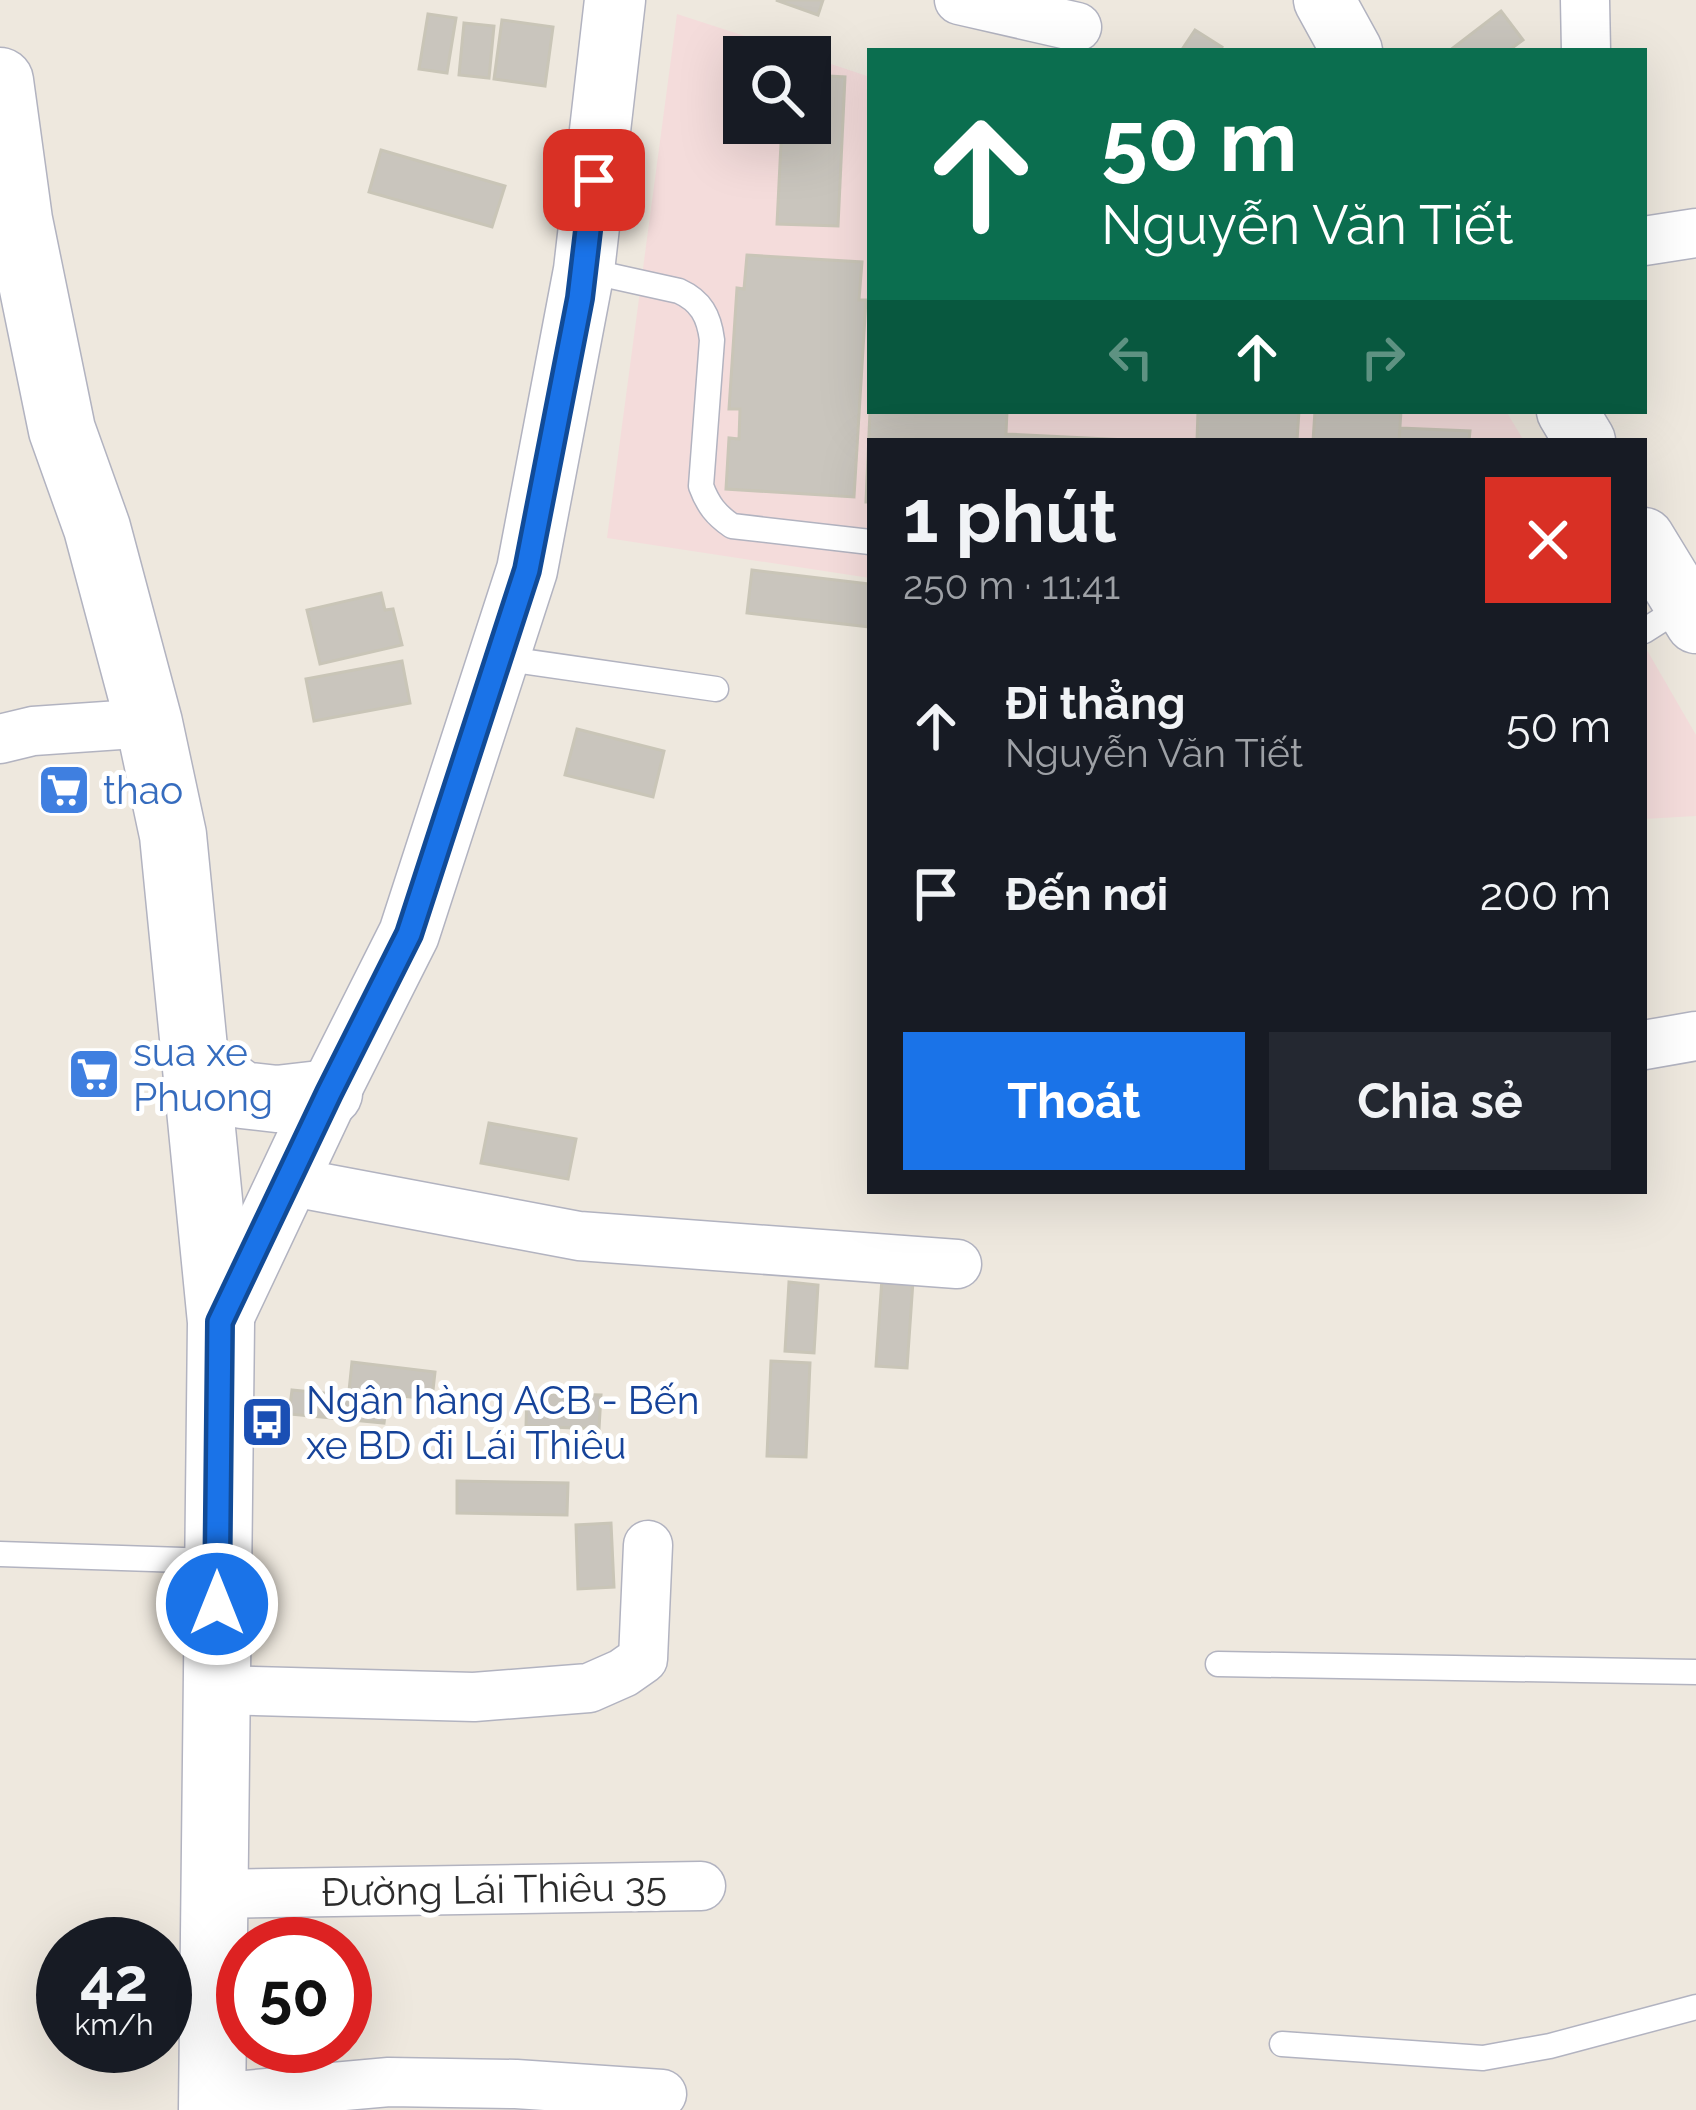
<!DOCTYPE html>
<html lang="vi">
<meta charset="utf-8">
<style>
:root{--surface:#171b24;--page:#242831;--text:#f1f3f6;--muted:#9ea1a6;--accent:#1a73e8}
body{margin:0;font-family:Raleway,sans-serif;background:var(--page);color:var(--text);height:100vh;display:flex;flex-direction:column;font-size:45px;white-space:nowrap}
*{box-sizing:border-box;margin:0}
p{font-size:39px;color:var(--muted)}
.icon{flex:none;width:66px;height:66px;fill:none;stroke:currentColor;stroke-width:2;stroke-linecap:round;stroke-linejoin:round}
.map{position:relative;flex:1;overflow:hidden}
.panel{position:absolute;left:867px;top:438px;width:780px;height:756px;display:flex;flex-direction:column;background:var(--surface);border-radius:0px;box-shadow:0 12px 48px #0002}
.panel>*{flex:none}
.guide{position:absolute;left:867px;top:48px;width:780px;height:366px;border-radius:0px;box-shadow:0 12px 48px #0002;background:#0b6e4f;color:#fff;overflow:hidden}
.buttons{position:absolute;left:723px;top:36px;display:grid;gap:24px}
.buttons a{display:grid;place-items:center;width:108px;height:108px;border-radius:0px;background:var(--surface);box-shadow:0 12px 48px #0002;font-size:60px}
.speed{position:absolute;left:36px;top:1917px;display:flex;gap:24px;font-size:60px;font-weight:700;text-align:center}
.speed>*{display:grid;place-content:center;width:156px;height:156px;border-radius:50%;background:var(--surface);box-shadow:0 12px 48px #0002;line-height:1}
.speed small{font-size:30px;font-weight:400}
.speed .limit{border:18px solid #d22;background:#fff;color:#111}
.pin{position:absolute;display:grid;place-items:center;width:102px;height:102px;color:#fff;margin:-51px;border-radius:24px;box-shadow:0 6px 18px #0006}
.me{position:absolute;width:132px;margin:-66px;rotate:0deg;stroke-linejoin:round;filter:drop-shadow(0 0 9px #0008)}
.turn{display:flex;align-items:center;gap:42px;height:252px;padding:0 36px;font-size:54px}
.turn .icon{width:156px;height:156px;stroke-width:2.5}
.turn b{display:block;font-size:84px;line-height:102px}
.lanes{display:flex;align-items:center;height:114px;padding:0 36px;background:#0003;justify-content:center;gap:60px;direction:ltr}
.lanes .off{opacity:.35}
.round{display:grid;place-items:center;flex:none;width:126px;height:126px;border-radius:0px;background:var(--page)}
.overview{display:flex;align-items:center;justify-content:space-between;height:204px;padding:0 36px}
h1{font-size:72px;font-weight:700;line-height:90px}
.button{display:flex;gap:24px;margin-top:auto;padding:24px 36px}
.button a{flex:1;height:138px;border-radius:0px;background:var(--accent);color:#fff;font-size:48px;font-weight:700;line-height:138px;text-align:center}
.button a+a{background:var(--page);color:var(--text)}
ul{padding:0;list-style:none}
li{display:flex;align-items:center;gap:36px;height:168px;padding:0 36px}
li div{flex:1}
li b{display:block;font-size:45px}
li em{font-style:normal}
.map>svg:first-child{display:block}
.medical{fill:#f4dcdb}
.building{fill:#c9c5bd;stroke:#c9c5b7;stroke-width:3}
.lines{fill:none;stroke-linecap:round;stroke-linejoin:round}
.service-casing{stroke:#b2b3c0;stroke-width:27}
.minor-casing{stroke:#b2b3c0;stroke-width:51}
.tertiary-casing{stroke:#b2b3c0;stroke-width:63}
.secondary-casing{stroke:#b2b3c0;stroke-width:69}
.service{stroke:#fff;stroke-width:24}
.minor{stroke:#fff;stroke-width:48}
.tertiary{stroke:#fff;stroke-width:60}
.secondary{stroke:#fff;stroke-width:66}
.route-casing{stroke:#114b97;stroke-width:30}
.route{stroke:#1a73e8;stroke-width:21}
.labels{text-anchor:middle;stroke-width:10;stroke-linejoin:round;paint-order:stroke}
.shop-label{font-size:39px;fill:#366cbe;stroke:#fff;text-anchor:start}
.transit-label{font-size:39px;fill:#164399;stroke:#fff;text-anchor:start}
.street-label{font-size:39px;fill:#2c2c2c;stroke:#fff}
</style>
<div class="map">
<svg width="1696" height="2110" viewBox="0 0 1696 2110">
<rect width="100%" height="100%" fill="#eee8de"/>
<path class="medical" d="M677 14 809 57H744V123H810V57L870 77V411H1506L1524 441H870V578L607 538Z
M1644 645 1696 735V816L1644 819Z"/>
<path class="building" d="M776 0H823L818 15Z
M1501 11 1523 40 1508 51H1449Z
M428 14 456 18 447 73 419 69Z
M502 20 553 27 545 86 494 79Z
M464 23 494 26 489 78 459 75Z
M1195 30 1222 47 1220 51H1181Z
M810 75 845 77 838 226 777 224 782 123H810Z
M381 150 505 186 492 227 369 192Z
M747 255 862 262 859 300H866L854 497 726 489 729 438 739 439 740 409H729L737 288 744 289Z
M870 411H1007L1006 434 1148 441H870V502H866Z
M1198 411H1299L1297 441H1197Z
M1315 411H1401L1399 441H1313Z
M1400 428 1470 431 1469 441H1399Z
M752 570 870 584V627L747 613Z
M381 593 385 610 393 609 402 645 320 664 307 610Z
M402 661 410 703 314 721 306 679Z
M577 729 664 751 653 797 565 775Z
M489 1123 576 1139 568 1179 481 1163Z
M882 1278 913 1281 907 1368 876 1366Z
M789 1282 818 1285 814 1353 785 1351Z
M771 1361 810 1363 806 1457 767 1456Z
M352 1362 435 1372 432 1399 349 1391Z
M292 1390 387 1399 384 1423 289 1414Z
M527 1393 601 1395 599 1429 526 1426Z
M457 1481 568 1483 567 1515 457 1513Z
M611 1523 614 1587 578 1589 576 1525Z"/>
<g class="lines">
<g class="service-casing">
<path id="service" d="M584 270 679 291C701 301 709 316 712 340L701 486C708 505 716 515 732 526L870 542
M1644 631 1685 605
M501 658 716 689
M0 1554 213 1561
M1218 1664 1696 1672
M1282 2044 1483 2058 1550 2046 1696 2007"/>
</g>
<g class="minor-casing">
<path id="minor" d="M959 0 1077 27
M1585 0 1586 51
M1644 241 1696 233
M0 739 33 731 149 723
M1644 1045 1696 1036
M287 1181 579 1236 957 1264
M217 1690 474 1697 589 1688 623 1673 643 1659 648 1545
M214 1894 701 1886
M212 2098 389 2082 516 2084 662 2094"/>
</g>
<g class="tertiary-casing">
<path id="tertiary" d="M1324 0 1352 51
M1567 411 1585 441
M1644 538 1696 623
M221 1322 329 1093 409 934 527 570 584 270 615 0"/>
</g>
<g class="secondary-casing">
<path id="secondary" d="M0 81 19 220 62 430 97 528 149 723 173 835 221 1322 212 2110
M195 1062 242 1095 277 1099 329 1093"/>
</g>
<use href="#service" class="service"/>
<use href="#minor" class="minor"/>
<use href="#tertiary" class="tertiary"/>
<use href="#secondary" class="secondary"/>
</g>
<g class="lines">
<g class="route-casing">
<path id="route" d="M217 1604 220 1322 329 1093 409 934 527 570 580 298 594 180"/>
</g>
<use href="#route" class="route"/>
</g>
<defs>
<g id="supermarket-square" transform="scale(2.7)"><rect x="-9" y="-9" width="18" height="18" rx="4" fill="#3f7fe0" stroke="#fff"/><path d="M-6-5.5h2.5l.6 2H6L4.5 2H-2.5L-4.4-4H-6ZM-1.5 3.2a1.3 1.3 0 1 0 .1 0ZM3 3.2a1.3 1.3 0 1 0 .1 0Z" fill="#fff"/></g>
<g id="bus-square" transform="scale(2.7)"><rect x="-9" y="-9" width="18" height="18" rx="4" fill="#1a4fb4" stroke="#fff"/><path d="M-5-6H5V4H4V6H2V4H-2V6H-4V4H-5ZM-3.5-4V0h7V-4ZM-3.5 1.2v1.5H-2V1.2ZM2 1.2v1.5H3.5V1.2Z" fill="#fff"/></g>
</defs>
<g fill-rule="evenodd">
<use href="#supermarket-square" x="64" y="790"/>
<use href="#supermarket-square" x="94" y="1074"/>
<use href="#bus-square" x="267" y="1422"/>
</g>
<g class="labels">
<g class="shop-label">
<text x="103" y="804">thao</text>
<text x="133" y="1066">sua xe<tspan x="133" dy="45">Phuong</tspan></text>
</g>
<g class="transit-label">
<text x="306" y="1414">Ngân hàng ACB - Bến<tspan x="306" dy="45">xe BD đi Lái Thiêu</tspan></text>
</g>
<g class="street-label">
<text transform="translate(494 1889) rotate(-1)" y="14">Đường Lái Thiêu 35</text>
</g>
</g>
</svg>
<div class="buttons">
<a><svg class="icon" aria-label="search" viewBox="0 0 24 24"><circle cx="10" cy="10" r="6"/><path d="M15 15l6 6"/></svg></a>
</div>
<div class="speed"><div>42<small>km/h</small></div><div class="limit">50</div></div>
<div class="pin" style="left:594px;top:180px;background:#d93025"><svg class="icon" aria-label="arrive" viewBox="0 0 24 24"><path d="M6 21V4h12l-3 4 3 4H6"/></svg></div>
<svg class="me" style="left:217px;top:1604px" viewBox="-20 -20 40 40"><circle r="17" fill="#1a73e8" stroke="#fff" stroke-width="3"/><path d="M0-11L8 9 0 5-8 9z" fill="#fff"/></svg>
<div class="guide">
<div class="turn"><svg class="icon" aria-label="ahead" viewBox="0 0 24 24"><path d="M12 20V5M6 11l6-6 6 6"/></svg><div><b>50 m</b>Nguyễn Văn Tiết</div></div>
<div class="lanes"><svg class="icon off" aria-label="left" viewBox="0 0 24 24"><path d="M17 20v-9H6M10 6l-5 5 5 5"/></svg><svg class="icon" aria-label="ahead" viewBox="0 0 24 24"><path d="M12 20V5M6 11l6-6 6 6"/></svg><svg class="icon off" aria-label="right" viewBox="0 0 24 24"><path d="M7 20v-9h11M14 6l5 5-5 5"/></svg></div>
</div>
<section class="panel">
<div class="overview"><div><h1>1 phút</h1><p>250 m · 11:41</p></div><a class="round" style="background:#d93025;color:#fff"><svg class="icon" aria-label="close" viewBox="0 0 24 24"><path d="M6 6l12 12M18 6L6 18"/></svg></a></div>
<ul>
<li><svg class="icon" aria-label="ahead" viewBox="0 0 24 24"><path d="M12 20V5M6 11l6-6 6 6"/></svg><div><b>Đi thẳng</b><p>Nguyễn Văn Tiết</p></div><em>50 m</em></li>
<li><svg class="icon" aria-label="arrive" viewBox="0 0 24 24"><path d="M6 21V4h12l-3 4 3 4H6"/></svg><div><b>Đến nơi</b></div><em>200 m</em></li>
</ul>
<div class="button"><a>Thoát</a><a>Chia sẻ</a></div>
</section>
</div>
